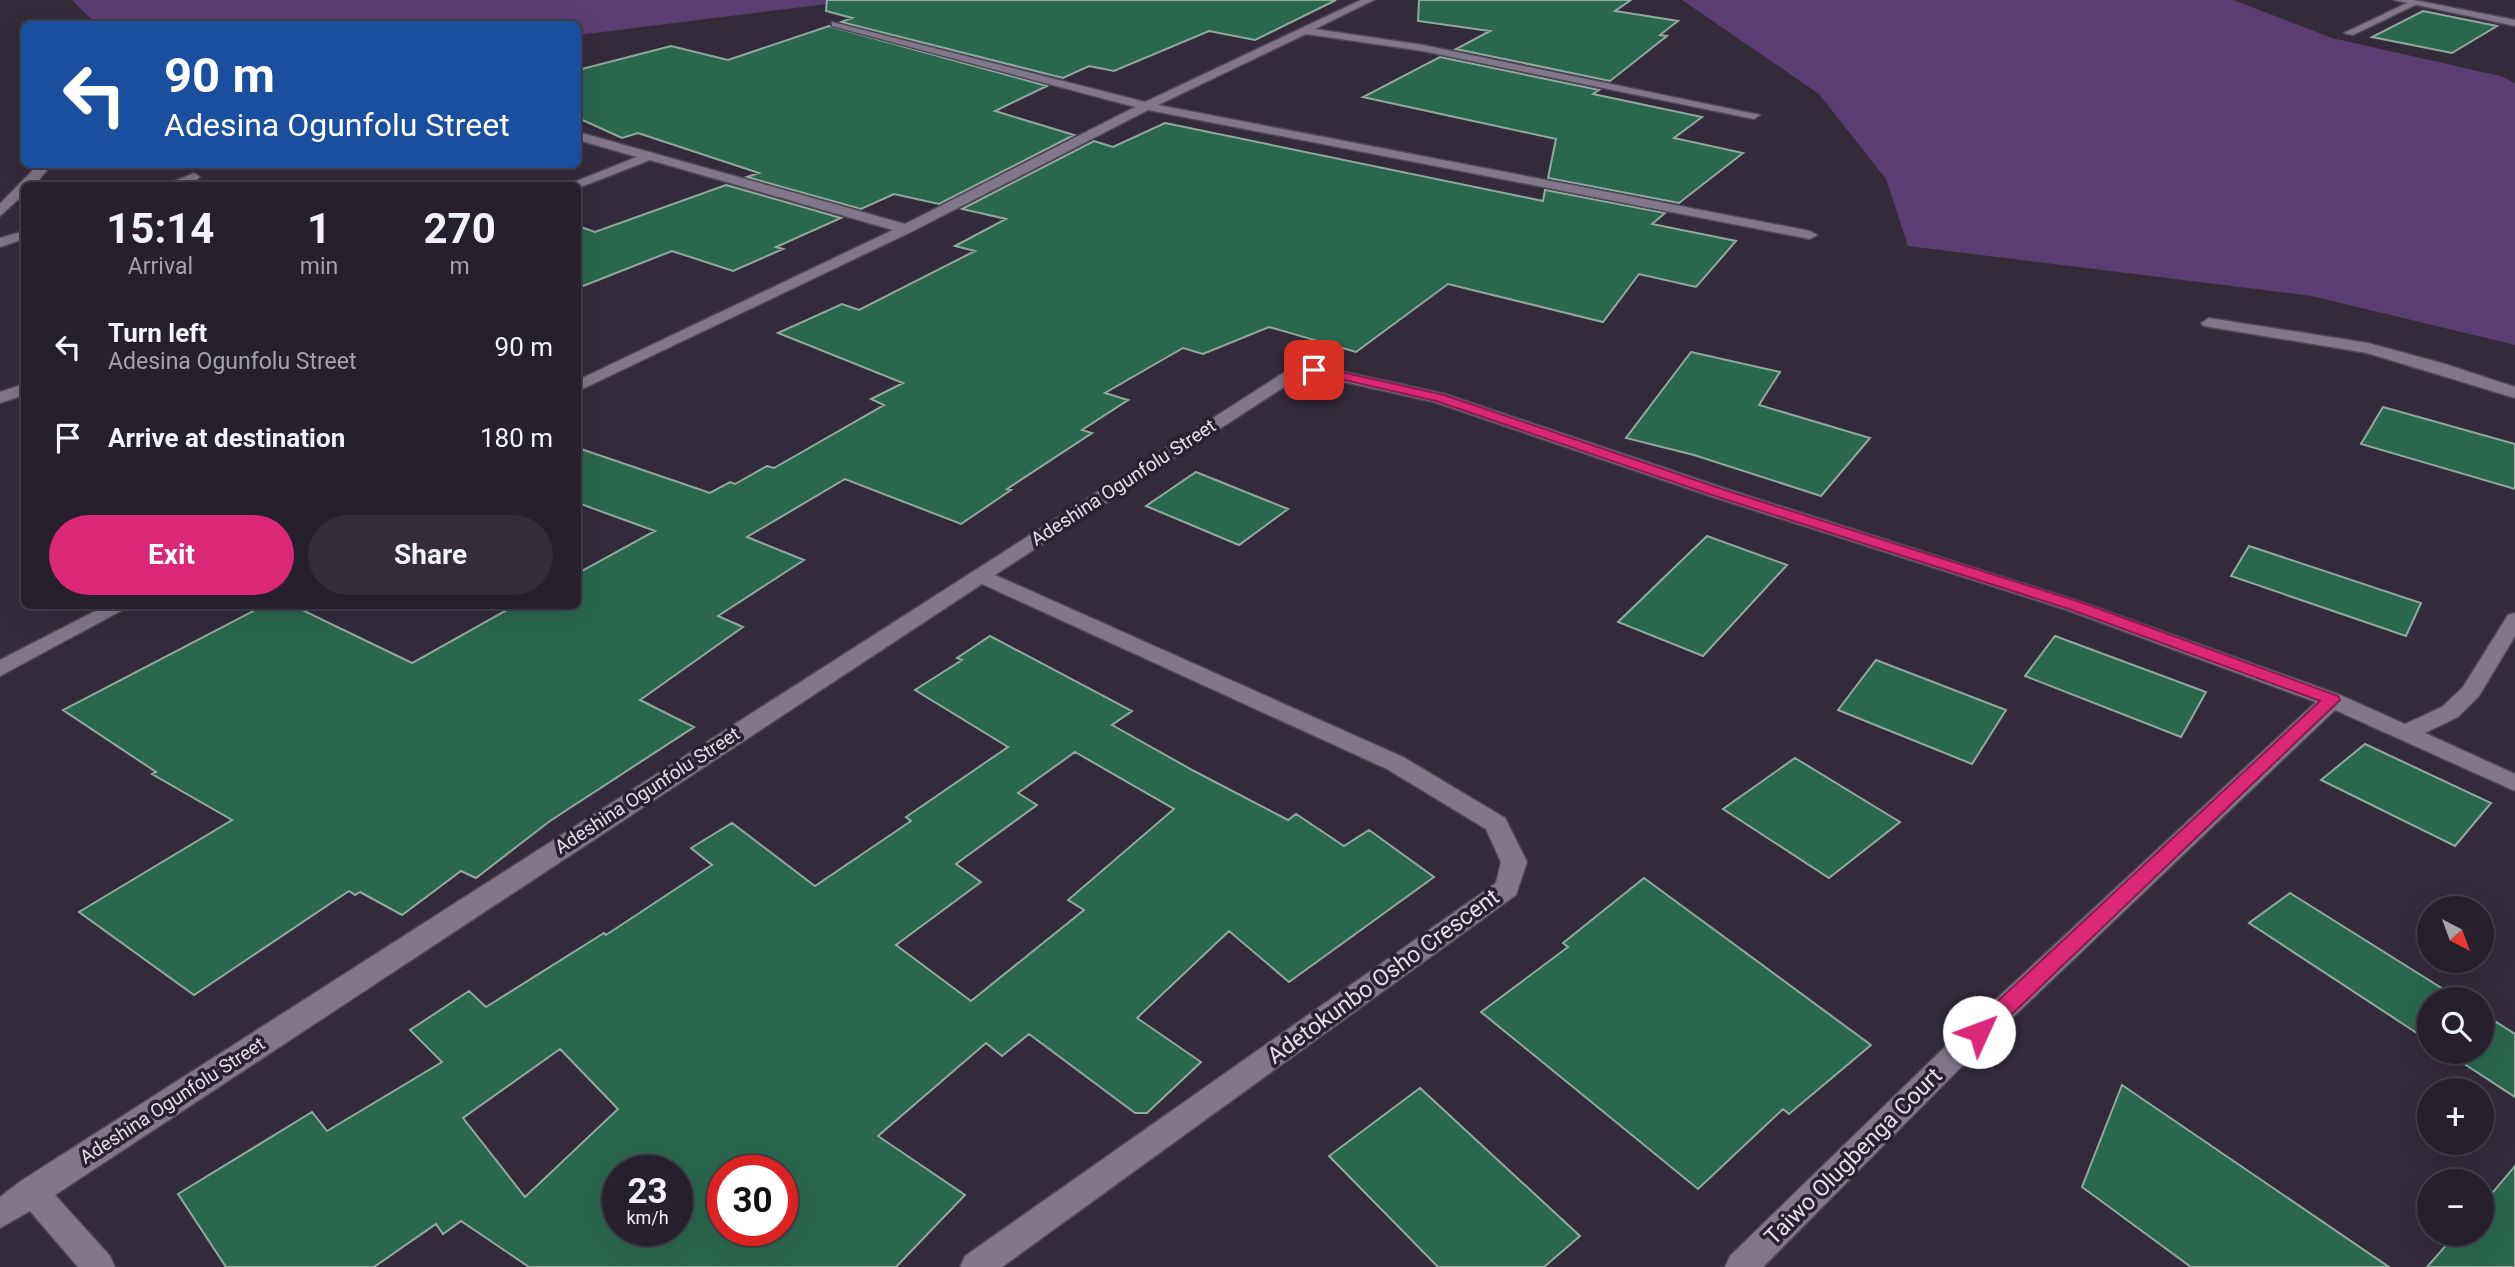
<!DOCTYPE html>
<meta charset="utf-8">
<style>
:root{--surface:#26202c;--page:#322d38;--text:#f1f3f6;--muted:#a4a3a9;--line:#423e48;--accent:#db2777}
body{margin:0;font-family:Roboto,sans-serif;background:var(--page);color:var(--text);height:100vh;display:flex;flex-direction:column;font-size:26px;white-space:nowrap}
*{box-sizing:border-box;margin:0}
p{font-size:23px;color:var(--muted)}
.icon{flex:none;width:38px;height:38px;fill:none;stroke:currentColor;stroke-width:2;stroke-linecap:round;stroke-linejoin:round}
.map{position:relative;flex:1;overflow:hidden}
.drawer{position:absolute;left:21px;top:182px;width:560px;height:427px;display:flex;flex-direction:column;background:var(--surface);border-radius:10px;box-shadow:0 7px 28px #0002,0 0 0 2px var(--line)}
.drawer>*{flex:none}
.guide{position:absolute;left:21px;top:21px;width:560px;height:147px;border-radius:10px;box-shadow:0 7px 28px #0002,0 0 0 2px var(--line);background:#1a4fa0;color:#fff;overflow:hidden}
.needle{width:46px;rotate:139deg}
.tools{position:absolute;left:2417px;top:896px;display:grid;gap:14px}
.tools a{display:grid;place-items:center;width:77px;height:77px;border-radius:50%;background:var(--surface);box-shadow:0 7px 28px #0002,0 0 0 2px var(--line);font-size:35px}
.speed{position:absolute;left:602px;top:1155px;display:flex;gap:14px;font-size:35px;font-weight:700;text-align:center}
.speed>*{display:grid;place-content:center;width:91px;height:91px;border-radius:50%;background:var(--surface);box-shadow:0 7px 28px #0002,0 0 0 2px var(--line);line-height:1}
.speed small{font-size:18px;font-weight:400}
.speed .limit{border:10px solid #d22;background:#fff;color:#111}
.pin{position:absolute;display:grid;place-items:center;width:60px;height:60px;color:#fff;margin:-30px;border-radius:14px;box-shadow:0 4px 10px #0006}
.me{position:absolute;width:77px;margin:-38px;rotate:47deg;stroke-linejoin:round;filter:drop-shadow(0 0 5px #0008)}
.turn{display:flex;align-items:center;gap:24px;height:147px;padding:0 28px;font-size:32px}
.turn .icon{width:91px;height:91px;stroke-width:2.5}
.turn b{display:block;font-size:49px;line-height:60px}
.eta{display:flex;justify-content:space-evenly;align-items:center;height:119px;text-align:center}
.eta b{font-size:42px;font-weight:700;line-height:49px}
.primary-button{display:flex;gap:14px;margin-top:auto;padding:14px 28px}
.primary-button a{flex:1;height:80px;border-radius:42px;background:var(--accent);color:#fff;font-size:28px;font-weight:700;line-height:80px;text-align:center}
.primary-button a+a{background:var(--page);color:var(--text)}
ul{padding:0;list-style:none}
li{display:flex;align-items:center;gap:21px;height:91px;padding:0 28px}
li div{flex:1}
li b{display:block;font-size:26px}
li em{font-style:normal}
.map>svg:first-child{display:block}
.green{fill:#5c3d72}
.building{fill:#29674e;stroke:#93a99e;stroke-width:2;fill-rule:evenodd}
.lines{fill:none;stroke-linecap:round;stroke-linejoin:round}
.lane-casing{stroke:#4f4855;stroke-width:3}
.street-casing{stroke:#4f4855;stroke-width:3}
.lane{fill:#817789;fill-rule:evenodd}
.street{fill:#817789;fill-rule:evenodd}
.route{fill:#db2777;stroke:#8e194d;stroke-width:2}
.labels{text-anchor:middle;stroke-width:7;stroke-linejoin:round;paint-order:stroke}
.street-label{font-size:19px;fill:#e4dfe9;stroke:#292130}
.near-street-label{font-size:23px;fill:#e4dfe9;stroke:#292130}
</style>
<div class="map">
<svg width="2515" height="1267" viewBox="0 0 2515 1267">
<rect width="100%" height="100%" fill="#332b3a"/>
<path class="green" d="M72 0H858L578 35V24H117L93 21Z
M1682 0H2233L2332 38 2500 76 2515 83V345L2312 296 1908 246 1886 179 1819 94Z"/>
<path class="building" d="M827 0H1336L1255 40 1209 31 1114 71 1089 66 1063 78 841 22 852 18 826 11Z
M1419 0H1631L1615 11 1678 21 1660 35 1667 36 1610 81 1456 49 1490 31 1418 21Z
M2423 11 2497 26 2452 53 2372 37Z
M829 26 1047 86 995 111 1074 135 939 204 894 194 861 209 747 177 759 173 638 133 622 138 578 118V70L671 46 728 60Z
M1440 57 1599 90 1593 94 1702 117 1674 138 1743 153 1679 203 1548 178 1556 139 1363 97Z
M1165 123 1543 201 1545 190 1665 213 1652 224 1736 241 1696 287 1639 274 1603 322 1448 284 1356 352 1269 327 1203 354 1183 348 1105 393 1128 400 1082 430 1092 433 1007 489 1011 490 961 524 845 479 747 537 804 560 718 616 743 627 640 700 694 727 550 821 476 878 461 871 402 915 360 892 355 895 349 891 194 995 79 912 232 820 152 774 156 772 63 710 263 606H294L412 663 514 606H578V573L655 531 578 503V448L710 493 730 482 735 484 767 466 774 468 884 405 871 399 903 383 778 333 842 304 859 310 975 251 955 246 1006 219 962 209 1094 141 1113 147Z
M726 185 841 218 776 247 783 249 733 271 672 251 578 288V226L595 232Z
M1691 352 1780 372 1759 405 1870 438 1821 496 1694 455 1626 438Z
M2383 407 2515 444V489L2361 444Z
M1196 472 1288 509 1239 545 1146 506Z
M1707 536 1787 565 1703 656 1618 622Z
M2249 546 2421 603 2406 636 2231 576Z
M990 636 1132 711 1112 725 1194 771 1288 820 1296 814 1344 846 1369 830 1434 877 1289 982 1229 931 1137 1018 1201 1062 1147 1113H1135L1029 1034 1002 1056 986 1043 878 1136 965 1195 896 1267H529L461 1221 443 1234 436 1224 374 1267H226L178 1194 312 1112 327 1131 442 1062 410 1030 469 991 486 1007 604 933 606 935 712 865 691 848 732 823 815 886 911 821 906 817 1008 747 915 690 962 660 957 658ZM1075 752 1174 809 1068 900 1084 910 971 1001 896 945 981 882 956 864 1037 805 1018 793ZM560 1049 618 1109 525 1197 463 1118ZM618 1171H677V1230H618ZM723 1171H782V1230H723Z
M2055 636 2206 692 2181 737 2025 676Z
M1876 660 2006 710 1972 764 1838 710Z
M2365 744 2491 803 2455 846 2321 780Z
M1795 758 1900 822 1829 878 1723 809Z
M1644 878 1871 1045 1789 1114 1783 1109 1698 1189 1481 1012 1568 947 1563 943Z
M2290 893 2459 999H2429V1041L2249 923Z
M2482 1013 2515 1034V1097L2446 1052H2482Z
M2122 1085 2389 1267H2191L2082 1187Z
M1420 1088 1580 1236 1544 1267H1438L1329 1156Z
M2515 1166V1267H2427L2456 1234H2482V1205Z"/>
<g class="lines">
<g class="lane-casing">
<path id="lane" d="M2411 1 2419 3 2353 35 2344 33Z"/>
</g>
<g class="street-casing">
<path id="street" d="M1361 0H1374L1315 29 1423 45 1760 115 1754 119 1423 51 1306 34 1158 105 1810 231 1817 235 1810 239 1148 110 911 232 578 391V380L893 230 650 160 578 188 564 186 637 157 578 140V132L905 224 1135 107 832 26V22L1145 102Z
M2394 0H2414L2515 20V26Z
M39 164H52L34 186H24V194L0 216V204Z
M194 173 200 177C190 186 176 186 163 186Z
M24 231V239L0 247V238Z
M2209 318 2368 343 2445 364 2515 387V398L2367 353 2204 326 2201 323Z
M1313 365 1445 394 1730 490 2081 602 2340 695 2405 724 2442 707 2463 687 2508 615 2515 613V636L2479 696 2458 717 2425 733 2515 774V791L2335 710 1969 1059 1763 1267H1725L1730 1256 1949 1043 2316 702 2067 610 1716 498 1434 402 1313 375 1301 376 995 575 1403 757 1505 818 1527 862 1516 895 1002 1267H960L965 1256 1496 883 1501 862 1486 829 1387 769 982 584 55 1195 110 1256 115 1267H78L30 1211 0 1228V1197L21 1181 1291 368Z
M24 384V395L0 403V392Z
M105 606H130L0 676V660Z"/>
</g>
<use href="#lane" class="lane"/>
<use href="#street" class="street"/>
</g>
<path class="route" d="M1314 366 1444 395 1728 491 2080 602 2338 696 2340 700 1986 1039 1979 1041 1971 1039 1968 1032 1971 1026 2320 701 2069 609 1718 497 1436 401 1309 372V367Z"/>
<g class="labels">
<g class="street-label">
<text transform="translate(1123 482) rotate(-33)" y="7">Adeshina Ogunfolu Street</text>
<text transform="translate(647 790) rotate(-33)" y="7">Adeshina Ogunfolu Street</text>
<text transform="translate(172 1100) rotate(-33)" y="7">Adeshina Ogunfolu Street</text>
</g>
<g class="near-street-label">
<text transform="translate(1383 976) rotate(-36)" y="8">Adetokunbo Osho Crescent</text>
<text transform="translate(1853 1156) rotate(-45)" y="8">Taiwo Olugbenga Court</text>
</g>
</g>
</svg>
<div class="tools">
<a><svg class="needle" viewBox="-14 -14 28 28"><path d="M0-13l5 13h-10z" fill="#e53935"/><path d="M0 13l5-13h-10z" fill="#a4a3a9"/></svg></a>
<a><svg class="icon" aria-label="search" viewBox="0 0 24 24"><circle cx="10" cy="10" r="6"/><path d="M15 15l6 6"/></svg></a>
<a>+</a>
<a>−</a>
</div>
<div class="speed"><div>23<small>km/h</small></div><div class="limit">30</div></div>
<div class="pin" style="left:1314px;top:370px;background:#d93025"><svg class="icon" aria-label="arrive" viewBox="0 0 24 24"><path d="M6 21V4h12l-3 4 3 4H6"/></svg></div>
<svg class="me" style="left:1979px;top:1032px" viewBox="-20 -20 40 40"><circle r="19" fill="#fff"/><path d="M0-13L10 11 0 6-10 11z" fill="#db2777"/></svg>
<div class="guide">
<div class="turn"><svg class="icon" aria-label="left" viewBox="0 0 24 24"><path d="M17 20v-9H6M10 6l-5 5 5 5"/></svg><div><b>90 m</b>Adesina Ogunfolu Street</div></div>
</div>
<section class="drawer">
<div class="eta">
<div><b>15:14</b><p>Arrival</p></div>
<div><b>1</b><p>min</p></div>
<div><b>270</b><p>m</p></div>
</div>
<ul>
<li><svg class="icon" aria-label="left" viewBox="0 0 24 24"><path d="M17 20v-9H6M10 6l-5 5 5 5"/></svg><div><b>Turn left</b><p>Adesina Ogunfolu Street</p></div><em>90 m</em></li>
<li><svg class="icon" aria-label="arrive" viewBox="0 0 24 24"><path d="M6 21V4h12l-3 4 3 4H6"/></svg><div><b>Arrive at destination</b></div><em>180 m</em></li>
</ul>
<div class="primary-button"><a>Exit</a><a>Share</a></div>
</section>
</div>
